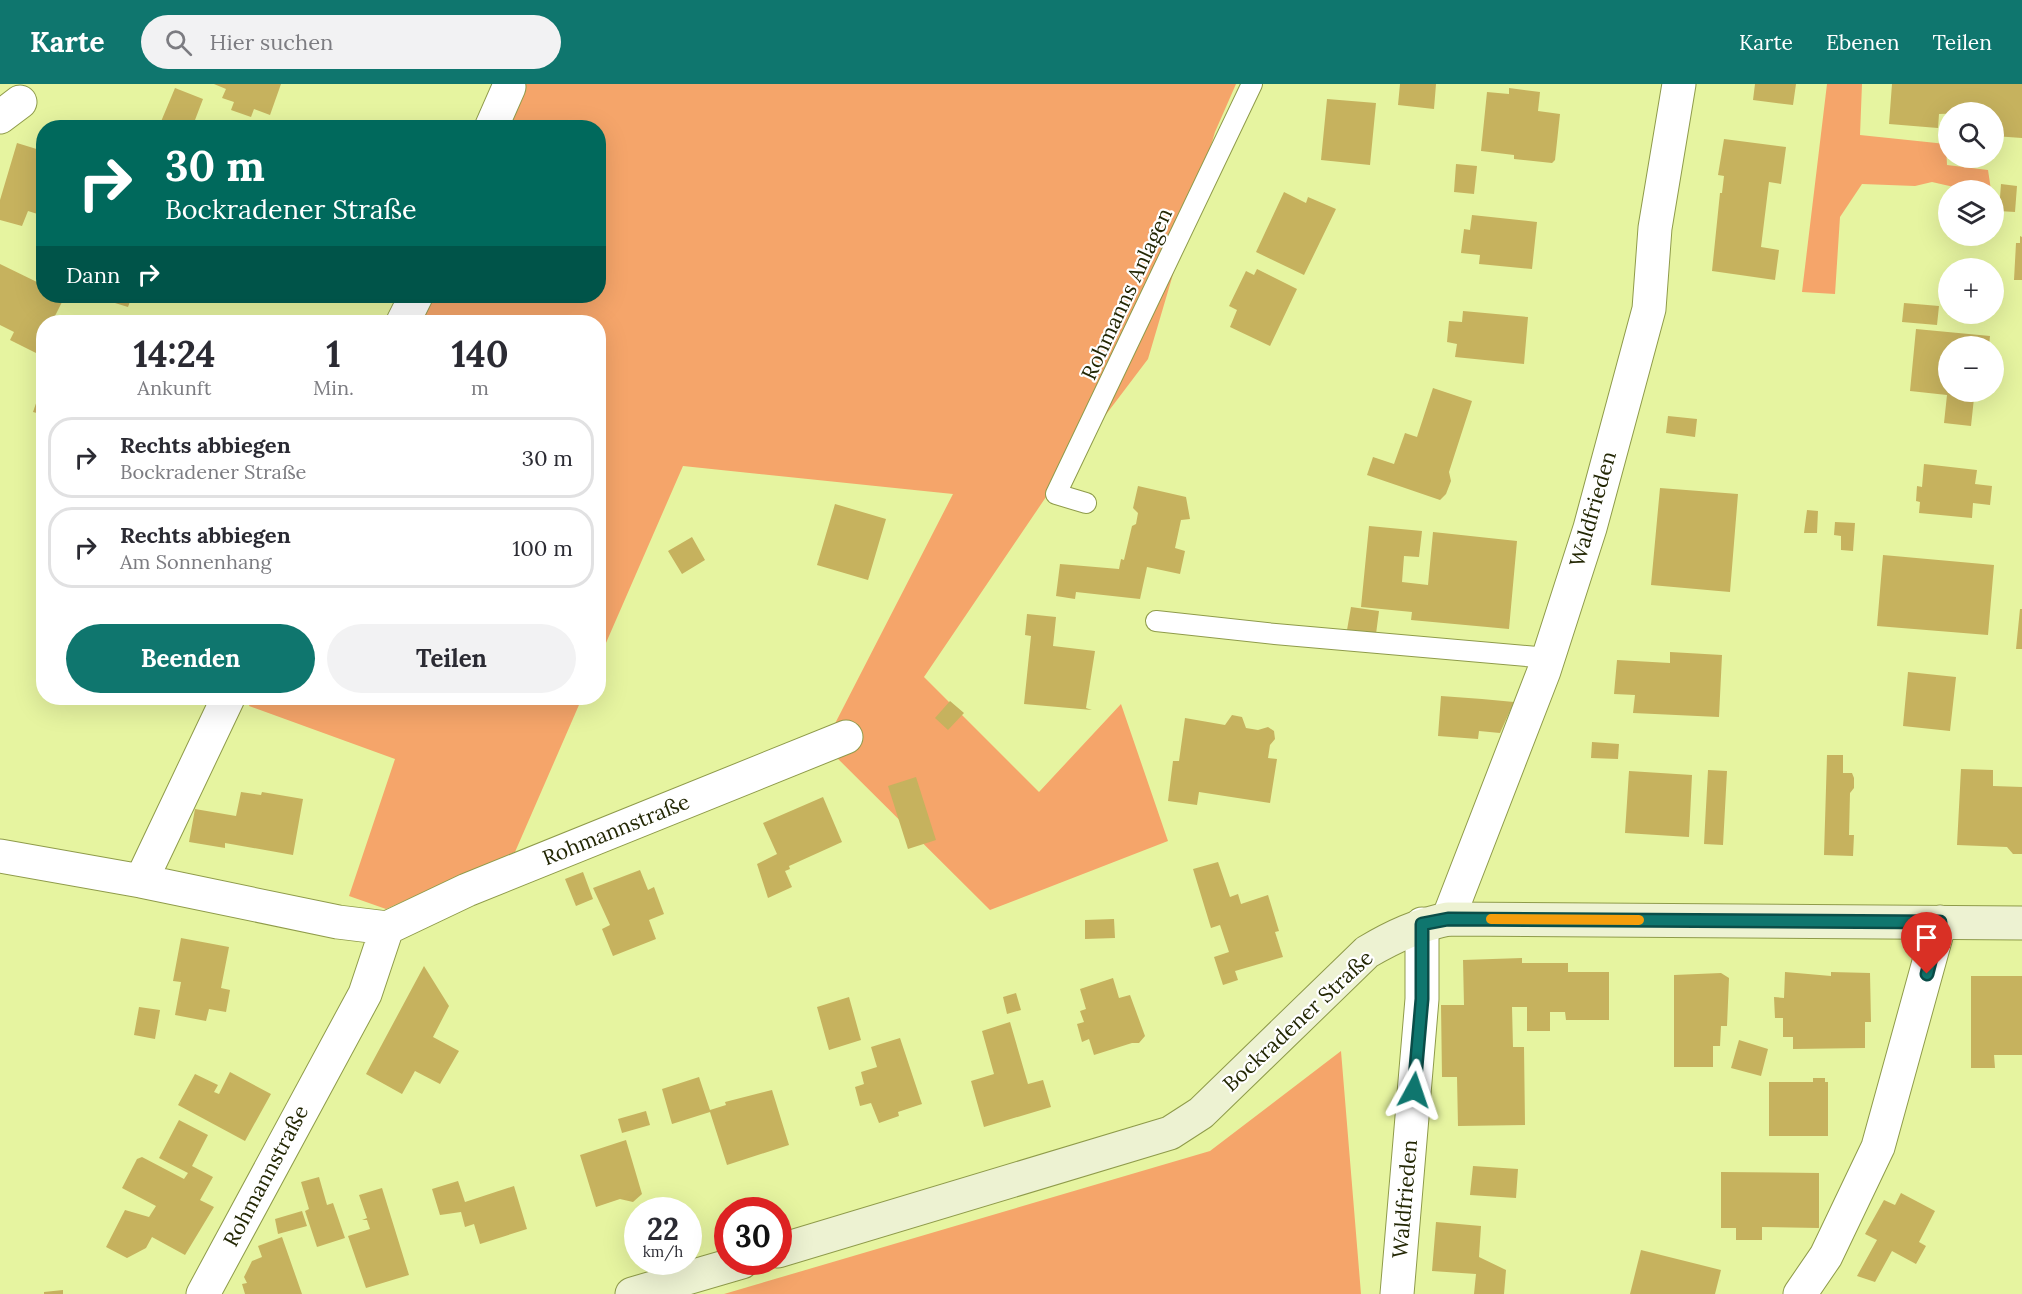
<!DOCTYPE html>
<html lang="de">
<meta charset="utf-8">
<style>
:root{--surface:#fff;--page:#f2f2f3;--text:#2b2b33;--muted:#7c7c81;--line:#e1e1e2;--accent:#0f766e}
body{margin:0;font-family:Lora,serif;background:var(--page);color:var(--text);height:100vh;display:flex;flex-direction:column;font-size:22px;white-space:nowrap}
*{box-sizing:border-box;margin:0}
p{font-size:20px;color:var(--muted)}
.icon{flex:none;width:33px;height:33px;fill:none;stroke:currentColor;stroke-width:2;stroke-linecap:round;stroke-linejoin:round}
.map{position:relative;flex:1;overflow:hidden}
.side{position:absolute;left:36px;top:231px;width:570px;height:390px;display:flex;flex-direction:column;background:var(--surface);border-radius:24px;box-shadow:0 6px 24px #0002}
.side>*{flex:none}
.hud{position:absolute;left:36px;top:36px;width:570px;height:183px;border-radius:24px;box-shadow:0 6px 24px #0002;background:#00695c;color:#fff;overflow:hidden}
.tools{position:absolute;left:1938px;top:18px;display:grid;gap:12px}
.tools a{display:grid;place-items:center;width:66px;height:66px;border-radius:50%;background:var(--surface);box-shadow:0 6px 24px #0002;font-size:30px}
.speed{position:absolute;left:624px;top:1113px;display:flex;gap:12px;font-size:30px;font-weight:700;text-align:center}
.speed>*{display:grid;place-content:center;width:78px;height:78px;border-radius:50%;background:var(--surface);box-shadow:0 6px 24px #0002;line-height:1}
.speed small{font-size:15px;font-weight:400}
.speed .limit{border:9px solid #d22;background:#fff;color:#111}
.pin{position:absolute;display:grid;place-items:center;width:51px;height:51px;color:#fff;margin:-62px -26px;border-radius:50% 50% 50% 0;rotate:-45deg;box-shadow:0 0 6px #0007}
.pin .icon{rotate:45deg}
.me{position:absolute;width:66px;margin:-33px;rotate:5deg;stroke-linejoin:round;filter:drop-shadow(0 0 4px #0008)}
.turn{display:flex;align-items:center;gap:21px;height:126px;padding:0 30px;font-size:27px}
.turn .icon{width:78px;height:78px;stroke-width:2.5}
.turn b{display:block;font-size:42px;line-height:51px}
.then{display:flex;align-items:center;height:57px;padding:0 30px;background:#0003;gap:12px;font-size:22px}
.eta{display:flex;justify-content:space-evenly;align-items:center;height:102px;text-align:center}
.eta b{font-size:36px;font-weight:700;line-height:42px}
.action{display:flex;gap:12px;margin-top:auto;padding:12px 30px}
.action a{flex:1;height:69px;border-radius:36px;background:var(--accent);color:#fff;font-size:24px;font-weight:700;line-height:69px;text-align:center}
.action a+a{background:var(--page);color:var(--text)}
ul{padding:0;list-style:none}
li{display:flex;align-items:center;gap:18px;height:81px;margin:0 12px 9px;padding:0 18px;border:3px solid var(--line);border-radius:24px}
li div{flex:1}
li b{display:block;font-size:22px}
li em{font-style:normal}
header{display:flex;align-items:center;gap:36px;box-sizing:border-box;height:84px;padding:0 30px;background:var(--accent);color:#fff}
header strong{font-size:28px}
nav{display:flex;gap:33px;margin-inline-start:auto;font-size:21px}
.search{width:420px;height:54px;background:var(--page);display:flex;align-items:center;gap:15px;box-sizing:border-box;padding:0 21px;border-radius:33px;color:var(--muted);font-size:22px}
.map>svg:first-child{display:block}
.forest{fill:#f5a56a}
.building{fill:#c6b25e}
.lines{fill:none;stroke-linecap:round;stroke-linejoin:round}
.lane-casing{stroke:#8f9b4a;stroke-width:22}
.street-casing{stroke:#8f9b4a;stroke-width:35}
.secondary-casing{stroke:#8f9b4a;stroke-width:35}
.lane{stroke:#fff;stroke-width:20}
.street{stroke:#fff;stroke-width:33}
.secondary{stroke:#edf2d2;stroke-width:33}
.route-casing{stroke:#0a4d48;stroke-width:15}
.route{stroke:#0f766e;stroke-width:10}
.slow{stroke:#f59e0b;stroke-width:10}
.labels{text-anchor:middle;stroke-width:4.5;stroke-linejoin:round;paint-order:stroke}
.street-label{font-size:21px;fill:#232704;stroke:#fff}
</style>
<header>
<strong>Karte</strong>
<div class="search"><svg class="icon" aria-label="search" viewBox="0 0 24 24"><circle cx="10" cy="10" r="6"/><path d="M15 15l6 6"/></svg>Hier suchen</div>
<nav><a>Karte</a><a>Ebenen</a><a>Teilen</a></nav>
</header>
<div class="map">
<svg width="2022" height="1210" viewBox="0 0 2022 1210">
<rect width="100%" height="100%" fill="#e6f4a0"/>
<path class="forest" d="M526 0H1236L1215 48 1148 275 1067 382 924 593 1039 708 1121 620 1168 757 990 826 824 661 953 410 683 382 599 575 598 238H420L432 212H598V44L506 43Z
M1827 0H1862L1860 51 1946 60 1947 81 1988 86 1991 106H1967L1932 98 1915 102 1862 100 1840 133 1835 210 1802 208Z
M252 614H582L515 768 386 825 349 812 395 675 249 622Z
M1341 967 1361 1210H724L1210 1067Z"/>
<path class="building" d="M214 0H281L270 31 254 25 251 33 231 26 234 18 222 14 226 5Z
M1400 0H1436L1434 25 1398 21Z
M1755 0H1796L1793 21 1753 16Z
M1892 0H2022V54L1994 52V28L1939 30 1938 44 1889 40Z
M175 4 203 15 195 36 203 40 201 44H169L160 40Z
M1509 4 1540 8 1538 27 1560 30 1555 76 1552 79 1514 75V71L1481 67 1487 8 1509 10Z
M1327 15 1376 19 1370 81 1321 76Z
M1724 55 1786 63 1781 100 1769 98 1761 163 1779 166 1775 196 1712 187 1720 109H1722L1724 92 1718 91Z
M17 59 43 67 39 82 44 84V132L28 127 22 142 0 136V116Z
M1456 80 1477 82 1474 110 1454 108Z
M2001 100 2017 102 2015 128 1999 127Z
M1284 108 1306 119 1308 113 1336 125 1304 191 1256 168Z
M1472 131 1537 138 1532 185 1479 180 1480 171 1461 169 1464 145 1470 146Z
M2020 152 2022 153V196H2014L2016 159H2020Z
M0 180 39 199 44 191V212H65L52 238H44V255L36 269 10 256 14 248 0 241Z
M1257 185 1297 205 1270 262 1230 243 1237 226 1229 222 1246 187 1254 191Z
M103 212H132L128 223 102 215Z
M1904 219 1939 222 1937 241 1902 238Z
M1463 227 1528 233 1524 280 1455 273 1457 260 1447 258 1449 237 1462 238Z
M1916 245 1990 252 1989 262H1948V308H1984V315L1974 314 1971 342 1944 339 1947 311 1910 307Z
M1994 274 1998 284 1994 292Z
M43 299H44V331L33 328Z
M1433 304 1472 317 1449 388 1451 397 1446 410 1440 416 1367 391 1373 373 1394 380 1405 349 1417 353Z
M1668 332 1697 335 1695 353 1666 349Z
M1924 380 1977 386 1975 400 1992 402 1990 421 1973 419 1972 434 1919 429 1920 418 1916 417 1917 402 1922 403Z
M1138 402 1186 413 1190 435 1181 436 1175 464 1185 467 1180 490 1147 483 1140 515 1076 508 1075 515 1056 512 1060 480 1119 485 1121 475 1124 476 1132 442 1136 440 1138 429 1133 424Z
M1660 404 1738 410 1730 508 1651 501Z
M835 420 886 435 868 496 817 481Z
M1807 426 1818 427 1817 449H1804Z
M1835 438 1855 439 1853 467 1841 466V452L1834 451Z
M1369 442 1422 447 1419 473 1404 472 1402 498 1428 501 1433 448 1517 457 1509 545 1411 536 1412 528 1361 523Z
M692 453 705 476 682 490 668 467Z
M1883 471 1994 481 1988 551 1877 542Z
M1351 523 1379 527 1376 550 1347 546Z
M2020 525H2022V565H2016Z
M1027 530 1056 533 1053 562 1095 567 1086 624 1092 626 1024 620 1031 552 1025 551Z
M1670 568 1722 571 1719 633 1633 629 1635 611 1614 610 1617 576 1670 579Z
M1908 588 1956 593 1950 647 1903 642Z
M1441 612 1482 615 1514 618 1500 649 1479 647 1478 655 1438 652Z
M950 617 964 629 948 646 935 634Z
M1232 631 1242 633 1246 644 1258 646 1268 643 1274 647 1275 655 1270 661 1268 674 1277 675 1270 719 1199 708 1197 721 1168 717 1173 677H1179L1185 634 1225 641Z
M1592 658 1619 660 1618 675 1591 674Z
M1827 671H1843V689H1852L1854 694V704L1850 709 1849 751H1854L1853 772 1824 771Z
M1961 685 1993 686V702L2022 703V770H2013L2007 763 1957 761Z
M1708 686 1727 687 1723 761 1704 760Z
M1629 687 1692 691 1689 753 1625 749Z
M916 693 936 756 908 765 888 702Z
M241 708 261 711 262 708 303 715 293 771 225 759V764L189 758 195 725 236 732Z
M823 713 842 758 789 782 790 785 785 787 792 803 768 814 757 780 777 770 763 739Z
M1218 778 1230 813 1238 810 1241 820 1268 811 1279 847 1275 848 1283 873 1235 887 1238 896 1223 901 1214 873 1229 868 1220 841 1211 844 1193 785Z
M640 786 648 806 654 803 664 830 649 836 656 855 613 872 602 845 610 841 593 804Z
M583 788 593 815 576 822 565 795Z
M1114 835 1115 854 1085 855V836Z
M181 854 229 863 221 904 230 906 226 928 209 925 206 937 175 931 181 898 173 897Z
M1522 874V879H1568V888H1609V936H1566L1565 928H1550V947H1527V923H1512L1513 963H1524L1525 1041 1458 1042 1457 993H1442L1441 921H1464L1463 876Z
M424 882 449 922 433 953 459 967 440 1000 415 987 402 1010 366 990Z
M1785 888 1831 892V888L1870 889 1871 938H1865V964L1793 965V953H1783V934H1775L1774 913 1784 914Z
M1721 889 1729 894 1727 942H1721L1720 962H1713V983H1674V891Z
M1971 892H2022V971H1994L1995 984H1971Z
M1113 894 1119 914 1130 911 1145 952 1139 959H1132L1094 971 1089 955 1082 958 1077 940 1084 938 1080 927 1086 925 1080 905Z
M1016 909 1021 926 1007 930 1003 913Z
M849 913 861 956 829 966 817 923Z
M139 923 160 926 155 955 134 951Z
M1010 938 1028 1000 1043 996 1051 1023 984 1043 971 997 994 990 982 947Z
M900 954 922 1020 898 1028 899 1032 879 1039 871 1019 860 1022 855 1003 864 1000 861 988 877 983 871 963Z
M1739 956 1768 965 1761 992 1731 984Z
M230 988 271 1010 245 1057 178 1021 195 990 218 1001 214 1008 219 1010Z
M699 993 710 1026 726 1021 725 1018 772 1006 789 1061 727 1081 710 1028 672 1040 662 1005Z
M1813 994H1825V998H1828V1052H1769V998H1813Z
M646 1027 650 1041 622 1049 618 1035Z
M179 1036 208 1051 192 1082 213 1093 200 1116 214 1123 185 1171 152 1153 146 1164 127 1174 106 1163 125 1126 149 1133 156 1122 122 1104 137 1075 142 1073 184 1095 188 1089 159 1074Z
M626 1056 642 1110 633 1118 620 1115 596 1123 580 1071Z
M1473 1082 1518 1085 1516 1114 1470 1111Z
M1721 1088 1819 1089V1144L1762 1143V1156H1736V1144H1721Z
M319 1093 327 1121 333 1119 345 1154 317 1163 305 1127 309 1125 301 1098Z
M458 1097 465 1118 514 1102 527 1145 480 1160 474 1140 465 1143 461 1128 440 1131 432 1105Z
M382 1104 409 1191 366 1204 348 1152 370 1145 367 1136H362L367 1134 359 1111Z
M1901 1109 1935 1127 1919 1158 1926 1162 1916 1180 1892 1167 1875 1198 1857 1192 1877 1156 1865 1150 1884 1116 1895 1121Z
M302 1127 307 1142 278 1150 275 1135Z
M1436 1138 1481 1142 1479 1173 1506 1186 1504 1210H1474L1476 1190 1432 1187Z
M282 1153 302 1210H245L242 1200 247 1199 244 1193 252 1177 262 1173 258 1162Z
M1641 1166 1721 1186 1715 1210H1630Z
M63 1206V1210H44V1208Z"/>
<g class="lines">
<g class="lane-casing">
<path id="lane" d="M1086 419 1056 410 1252 0
M1156 537 1275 550 1548 574"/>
</g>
<g class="street-casing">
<path id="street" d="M0 33 20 18
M491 44 509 3
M403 238 416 212
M0 772 141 797 338 838 387 844 467 806 846 653
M141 797 228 614
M1448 835 1544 587 1590 444 1649 225 1655 144 1679 0
M203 1210 365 910 387 844
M1397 1210 1422 915V840
M1800 1210 1826 1172 1878 1063 1940 838"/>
</g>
<g class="secondary-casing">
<path id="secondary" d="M778 1167 1170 1049 1201 1029 1367 868C1394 852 1418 841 1448 835L2022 839
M632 1210 742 1178"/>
</g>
<use href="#lane" class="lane"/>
<use href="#street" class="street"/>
<use href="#secondary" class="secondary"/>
</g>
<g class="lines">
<g class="route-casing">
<path id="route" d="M1414 1006 1422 915V840L1448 835 1940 838 1927 890"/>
</g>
<use href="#route" class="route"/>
<path class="slow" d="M1491 835 1639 836"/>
</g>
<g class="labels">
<g class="street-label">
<text transform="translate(1127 210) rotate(-65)" y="7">Rohmanns Anlagen</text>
<text transform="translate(1593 425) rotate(-74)" y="7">Waldfrieden</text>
<text transform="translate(616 746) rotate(-22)" y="7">Rohmannstraße</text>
<text transform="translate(1298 937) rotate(-43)" y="7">Bockradener Straße</text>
<text transform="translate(266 1092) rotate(-62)" y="7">Rohmannstraße</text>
<text transform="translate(1405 1115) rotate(-85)" y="7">Waldfrieden</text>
</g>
</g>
</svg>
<div class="tools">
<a><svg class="icon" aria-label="search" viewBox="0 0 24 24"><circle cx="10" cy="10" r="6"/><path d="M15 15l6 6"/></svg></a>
<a><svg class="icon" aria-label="layers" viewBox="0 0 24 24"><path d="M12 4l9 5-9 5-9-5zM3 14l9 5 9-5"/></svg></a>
<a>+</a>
<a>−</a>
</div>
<div class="speed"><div>22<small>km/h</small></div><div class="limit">30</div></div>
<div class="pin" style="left:1927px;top:890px;background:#d93025"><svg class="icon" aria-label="arrive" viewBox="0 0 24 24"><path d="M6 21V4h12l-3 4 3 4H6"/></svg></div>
<svg class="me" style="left:1414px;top:1006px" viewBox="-20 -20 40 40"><path d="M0-17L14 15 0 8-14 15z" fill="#0f766e" stroke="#fff" stroke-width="4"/></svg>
<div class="hud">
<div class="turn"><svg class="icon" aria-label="right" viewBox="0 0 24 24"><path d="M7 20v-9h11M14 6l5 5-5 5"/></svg><div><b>30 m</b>Bockradener Straße</div></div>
<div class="then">Dann<svg class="icon" aria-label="right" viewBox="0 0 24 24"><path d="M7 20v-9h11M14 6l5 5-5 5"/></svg></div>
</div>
<section class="side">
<div class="eta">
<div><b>14:24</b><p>Ankunft</p></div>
<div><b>1</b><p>Min.</p></div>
<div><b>140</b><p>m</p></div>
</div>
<ul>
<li><svg class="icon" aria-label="right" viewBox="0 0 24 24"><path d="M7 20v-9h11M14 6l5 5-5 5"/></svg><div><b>Rechts abbiegen</b><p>Bockradener Straße</p></div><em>30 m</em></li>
<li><svg class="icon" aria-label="right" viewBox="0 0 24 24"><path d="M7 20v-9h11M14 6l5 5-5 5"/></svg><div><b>Rechts abbiegen</b><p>Am Sonnenhang</p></div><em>100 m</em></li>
</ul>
<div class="action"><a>Beenden</a><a>Teilen</a></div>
</section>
</div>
